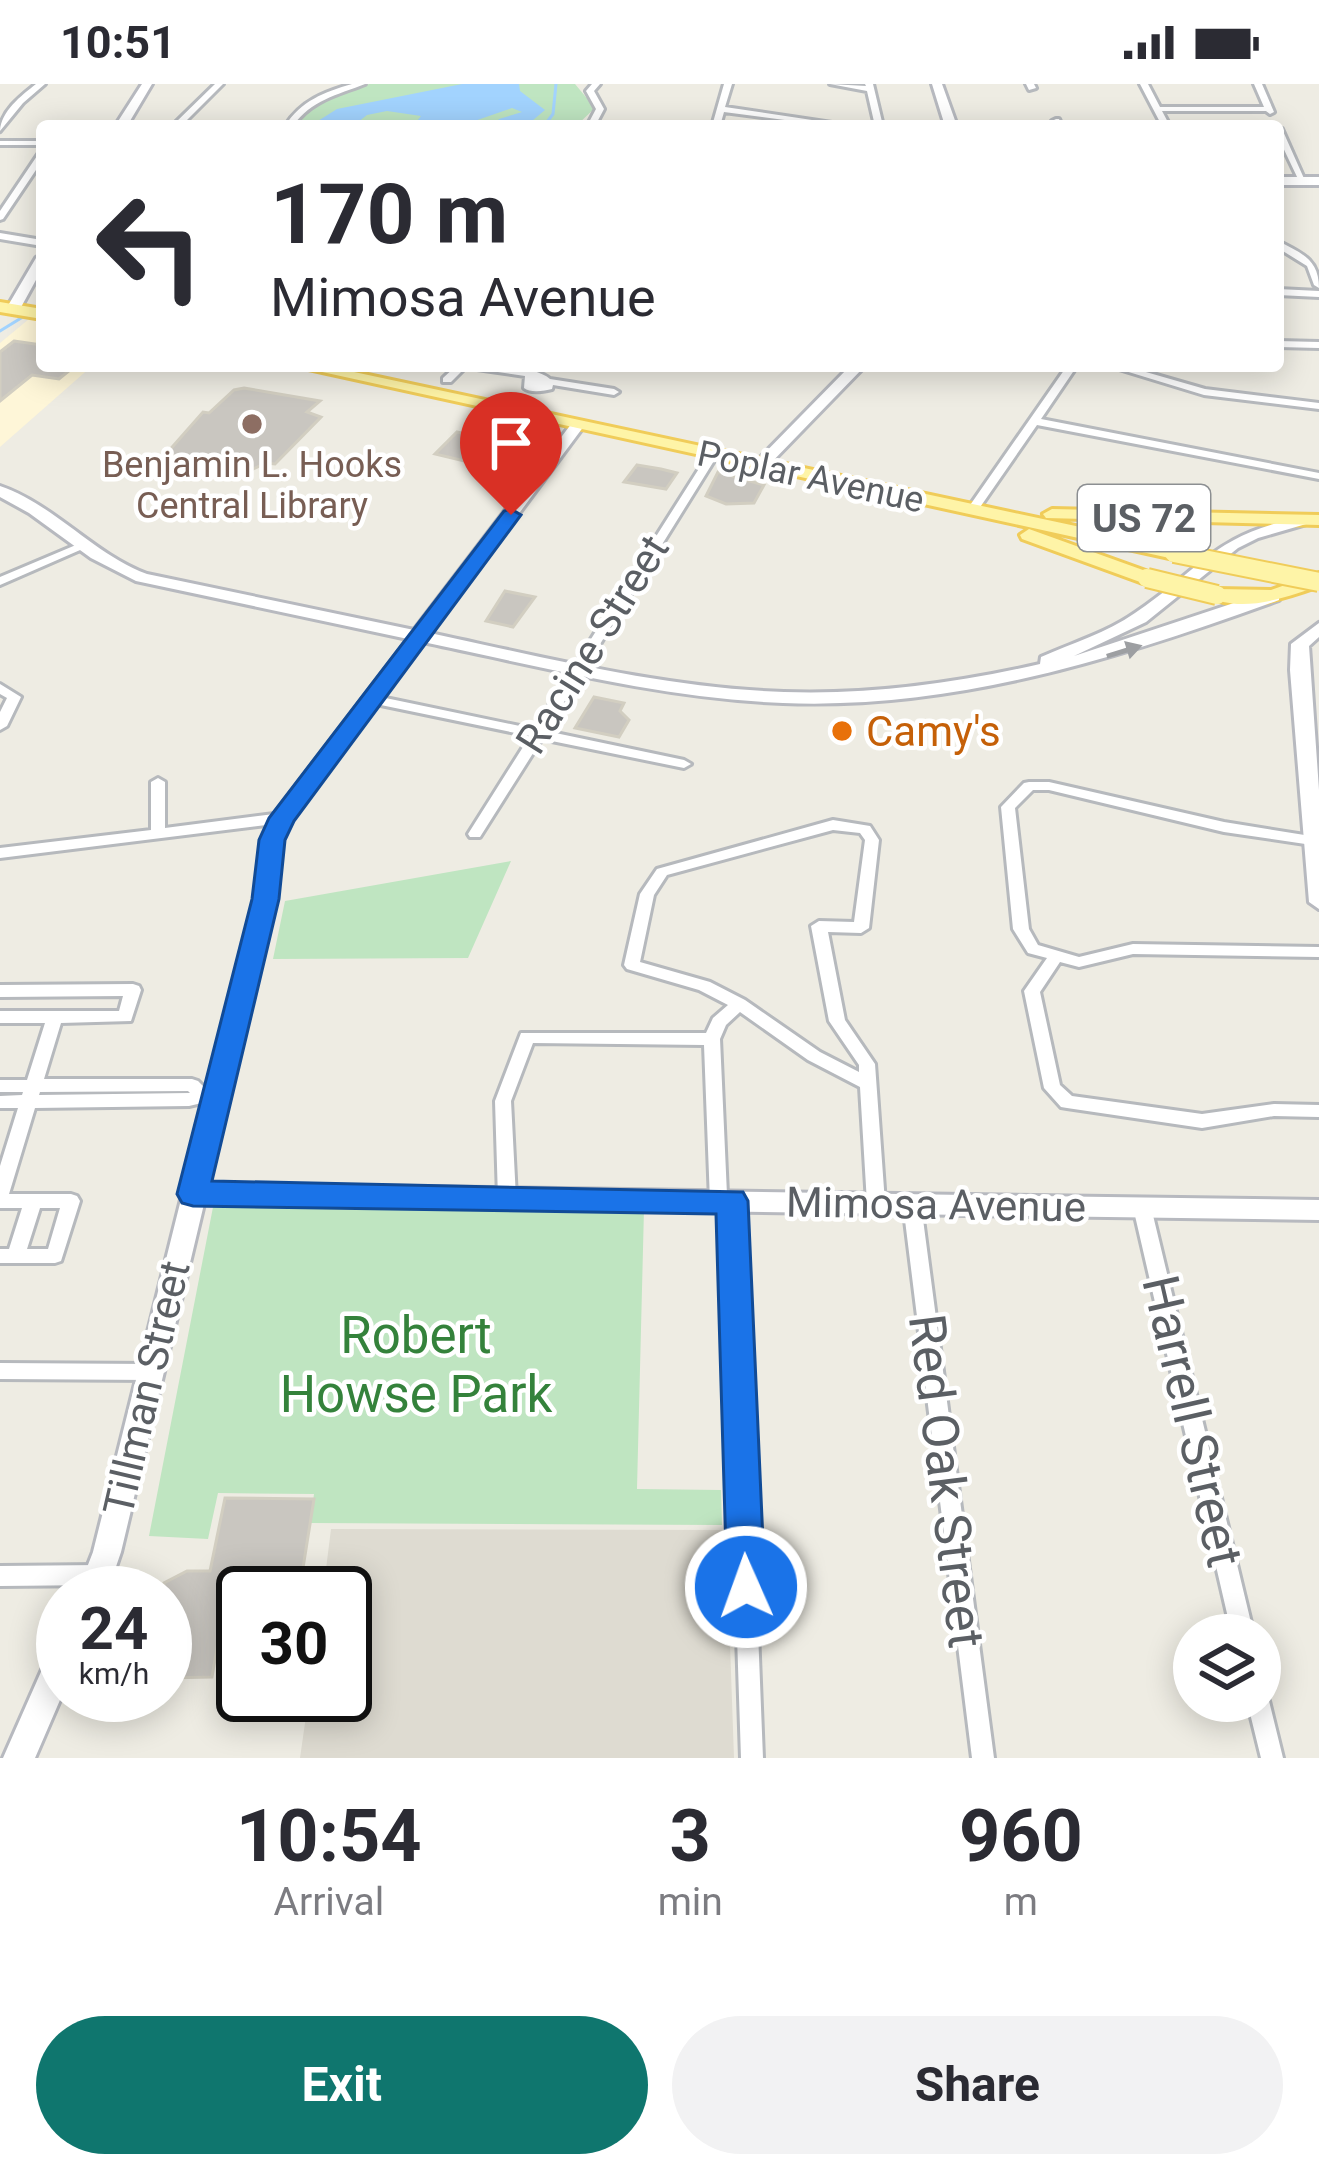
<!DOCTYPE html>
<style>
:root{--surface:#fff;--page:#f2f2f3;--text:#2b2b33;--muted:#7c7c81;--accent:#0f766e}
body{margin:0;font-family:Roboto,sans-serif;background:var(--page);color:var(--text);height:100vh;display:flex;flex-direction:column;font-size:45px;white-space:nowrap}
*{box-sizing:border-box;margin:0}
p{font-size:39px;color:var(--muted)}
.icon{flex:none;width:66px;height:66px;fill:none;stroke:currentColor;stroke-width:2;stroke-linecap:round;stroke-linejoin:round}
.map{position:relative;height:1674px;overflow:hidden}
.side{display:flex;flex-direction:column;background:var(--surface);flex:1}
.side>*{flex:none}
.hud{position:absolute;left:36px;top:36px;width:1248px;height:252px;border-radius:12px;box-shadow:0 6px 30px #0003;background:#fff;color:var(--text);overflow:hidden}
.fabs{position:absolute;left:1173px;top:1530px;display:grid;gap:24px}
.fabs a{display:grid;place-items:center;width:108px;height:108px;border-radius:50%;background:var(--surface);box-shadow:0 6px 30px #0003;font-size:60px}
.speed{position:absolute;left:36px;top:1482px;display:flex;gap:24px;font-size:60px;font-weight:700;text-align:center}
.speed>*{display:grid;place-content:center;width:156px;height:156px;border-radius:50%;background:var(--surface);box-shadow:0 6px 30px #0003;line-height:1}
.speed small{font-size:30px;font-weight:400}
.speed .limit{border:6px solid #111;border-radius:18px;background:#fff;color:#111}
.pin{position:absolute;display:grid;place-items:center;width:102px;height:102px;color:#fff;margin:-123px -51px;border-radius:50% 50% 50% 0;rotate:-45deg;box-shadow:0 0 12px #0007}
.pin .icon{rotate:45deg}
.me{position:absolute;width:132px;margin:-66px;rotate:358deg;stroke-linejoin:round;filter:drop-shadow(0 0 9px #0008)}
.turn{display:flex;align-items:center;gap:42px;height:252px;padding:0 36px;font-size:54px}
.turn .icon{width:156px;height:156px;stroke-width:2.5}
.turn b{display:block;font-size:84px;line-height:102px}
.eta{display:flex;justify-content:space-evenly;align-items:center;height:204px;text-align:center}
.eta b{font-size:72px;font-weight:700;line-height:84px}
.action{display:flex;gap:24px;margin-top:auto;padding:24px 36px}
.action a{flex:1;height:138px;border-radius:72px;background:var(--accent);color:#fff;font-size:48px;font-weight:700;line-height:138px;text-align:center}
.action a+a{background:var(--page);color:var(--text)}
.status{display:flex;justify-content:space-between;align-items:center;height:84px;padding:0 60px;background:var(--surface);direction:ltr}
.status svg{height:33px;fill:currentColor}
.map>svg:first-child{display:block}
.commercial{fill:#fef6d8}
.education{fill:#dedbd1}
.green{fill:#bfe5c1}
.water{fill:#a2d3fe}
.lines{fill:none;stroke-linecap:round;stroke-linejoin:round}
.stream{stroke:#a2d3fe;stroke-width:3}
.building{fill:#c9c6c0;stroke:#d2cec1;stroke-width:3}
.street-casing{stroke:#b6b9bd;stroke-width:6}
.secondary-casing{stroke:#b7b9bf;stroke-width:6}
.primary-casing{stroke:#f0cc59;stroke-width:6}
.street{fill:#fff;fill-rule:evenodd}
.secondary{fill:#fff;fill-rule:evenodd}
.primary{fill:#fef4a7;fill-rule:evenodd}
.primary-bridge-casing{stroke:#f0cc59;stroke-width:22;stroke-linecap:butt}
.primary-bridge{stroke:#fef4a7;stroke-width:18}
.oneway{fill:#9d9fa2}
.route{fill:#1a73e8;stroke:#114b97;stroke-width:3}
.education-dot{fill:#8d6e63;stroke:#fff;stroke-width:4.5}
.food-dot{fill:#e8710a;stroke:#fff;stroke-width:4.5}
.labels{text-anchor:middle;stroke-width:9;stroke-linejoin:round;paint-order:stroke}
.far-education-label{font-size:36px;fill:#785e54;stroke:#fff}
.far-street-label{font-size:36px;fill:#5b5f64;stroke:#fff}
.shield{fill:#fff;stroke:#8c8f92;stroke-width:3}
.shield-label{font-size:39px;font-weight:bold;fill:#5b5f64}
.street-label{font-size:42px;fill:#5b5f64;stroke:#fff}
.food-label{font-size:42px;fill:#c56008;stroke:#fff;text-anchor:start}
.near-park-label{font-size:51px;fill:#34823b;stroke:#fff}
.near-street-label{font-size:51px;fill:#5b5f64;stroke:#fff}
</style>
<div class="status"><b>10:51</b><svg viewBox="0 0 49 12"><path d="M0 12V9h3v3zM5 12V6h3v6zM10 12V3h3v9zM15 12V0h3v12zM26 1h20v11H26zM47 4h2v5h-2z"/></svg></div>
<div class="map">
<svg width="1319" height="1674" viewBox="0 0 1319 1674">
<rect width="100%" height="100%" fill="#eeece3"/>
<path class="commercial" d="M29 235 42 238V282H92L0 363V259Z"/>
<path class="education" d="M331 1445 726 1446 734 1674H300L309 1611H345V1509H323Z"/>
<path class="green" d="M369 0H575L595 24 576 42H293L312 20Z
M511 777 468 874 273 875 285 817Z
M214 1118 644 1125 637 1405 721 1406 722 1441 310 1439 314 1410 218 1409 208 1455 149 1452Z"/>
<path class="water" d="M462 0H519L520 7 545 26 526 42H493L499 35 522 28 512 24 460 42H413L421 32 387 27 367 31 353 42H310L337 25Z"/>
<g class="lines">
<path class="stream" d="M544 42 553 30 556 0
M0 247 26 231"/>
</g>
<path class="building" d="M14 257 42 261V282H75L59 295 32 291 0 317V268Z
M244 304 320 317 307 328 321 333 275 380 266 379 249 387 166 370 203 328 209 329 234 306Z
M457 348 485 354 491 356 469 378 435 370Z
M637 381 661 385 677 389 666 405 624 398Z
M718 388 764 401 754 419 726 420 706 412Z
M505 507 535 513 513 543 486 537Z
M594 613 624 619 620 627 629 636 619 653 575 644Z
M225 1414 314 1415 299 1509H243V1535H222L212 1593 165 1594 174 1547H165L164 1499 187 1487H210Z"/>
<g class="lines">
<g class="street-casing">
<path id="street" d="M36 0H45L23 19 0 47C1 27 21 12 36 0Z
M215 0H223L181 42H172Z
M352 0H365C337 11 311 16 293 42H285C301 17 324 8 352 0Z
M592 0H600L594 7 604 25 595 42H587L596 25 586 7Z
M724 0H732L725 23 852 42H830L724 28 720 42H712Z
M830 0 866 2 865 0H873L883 42H875L867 7Z
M1026 0H1034L1036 4 1029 6Z
M1140 0H1148L1160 23H1264L1254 0H1262L1274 28 1270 30 1266 27H1162L1170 42H1162Z
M1056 35H1059L1062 42H1054L1052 37Z
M1278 43 1282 45 1306 99 1299 97 1278 53Z
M0 57H42V61H0Z
M39 69H42V77L3 135 0 136V127Z
M0 149 42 156V162L0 155Z
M1278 157C1301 169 1319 175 1319 204L1314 201 1307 182 1278 164Z
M1278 205 1319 207V213L1278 211Z
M1278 257 1319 258V264L1278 263Z
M456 282H467L451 298H443V294Z
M472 282C494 282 535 282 550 295L614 305 619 308 614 311 553 301 552 305C544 307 530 309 524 304L525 292 477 285Z
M1067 282H1077L1041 335 1319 389V395L1037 341 976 429H968L966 427Z
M1109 282H1125L1205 305 1319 319V325L1204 311Z
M712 369 717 372 546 647 684 676 691 680 684 684 542 655 480 753H470L468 750 530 652 376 620 369 616 376 612 534 645 707 372Z
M83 458 87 459V463L0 501V493Z
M0 600 21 613 7 642 0 646V628L7 614 0 610Z
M158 694 165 698V744L282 729 289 734 282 739 0 774V764L151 746V698Z
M1029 698H1049L1224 738 1317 753 1319 756 1317 759 1312 761 1224 748 1049 706H1033L1015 724 1029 845 1038 861 1079 873 1133 860 1319 863V873L1133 870 1079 883 1060 878 1040 908 1060 1001 1072 1012 1202 1030 1274 1020 1319 1021V1033L1274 1032 1202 1044 1067 1024 1061 1023 1044 1004 1024 907 1047 874 1028 869 1013 845 1001 723 1024 699Z
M833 736 870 742 879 756 869 844 861 849 828 848 845 936 875 980 885 1119 882 1124 876 1126 870 1124 867 1119 860 1003 808 976 740 928 726 941 720 955 727 1111 738 1112 741 1117 763 1674H741L723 1123 713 1122 710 1117 704 961 533 959 511 1017 516 1114 513 1119 507 1121 501 1119 498 1114 495 1017 521 949H706L713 934 728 921 699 906 627 885 624 881 640 810 657 785ZM833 746 860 749 865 756 854 838 819 837 811 842 829 937 859 981V988L820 968 745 916 710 898 640 878 654 811 667 791Z
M133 900 139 902 141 906 131 937 61 939 44 995H192L198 997 207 1006 217 1004 223 1006 225 1010 223 1014 189 1022 35 1024 9 1110H71L77 1112 80 1117 61 1177 55 1179H0V1165H9L22 1124H0V1082L18 1024H0V1012L22 1011 23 1008H0V996H27L45 939H0V927H119L123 912 0 913V901ZM188 1007 190 1009 39 1011 40 1008ZM40 1124H60L48 1165H27Z
M912 1113 918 1115 921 1120 994 1674H972L903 1120 906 1115Z
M1142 1116 1148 1118 1151 1123 1254 1551H1232L1133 1123 1136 1118Z
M0 1279 151 1280 158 1282 161 1288 158 1294 151 1296 0 1295Z
M100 1481 107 1484 110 1491 107 1498 100 1501 0 1502V1482Z
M1260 1607 1266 1609 1269 1617 1283 1674H1261L1247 1617H1260Z"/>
</g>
<g class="secondary-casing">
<path id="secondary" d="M142 0H152L127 42H115Z
M932 0H942L957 42H945Z
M1278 93H1319V101H1278Z
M42 170V185L20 225 8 228 6 225 36 174Z
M850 282H865L766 384H756V378Z
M577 338 584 342 430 549C547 574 665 604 784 608 871 611 956 599 1040 580L1041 573C1072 559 1107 549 1135 529 1203 483 1217 448 1305 433L1313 438 1258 454 1238 464 1146 538 1074 572 1267 508H1279V516C1120 574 954 626 783 619 661 614 542 583 423 558L291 736 282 756 276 815 209 1100 1319 1116V1136L204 1120 121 1468 107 1509H77L93 1468 256 815 262 756 275 729 408 555 136 497 91 474 29 429 0 413V402C55 421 93 470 147 490L414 546 572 339Z
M1319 539V553L1309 562 1319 706V825L1309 818 1290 586 1291 560Z
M63 1559V1609L35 1674H3L52 1563Z"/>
</g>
<g class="primary-casing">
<path id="primary" d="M0 218 42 225V235L0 228Z
M295 282H326L1174 463 1183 469 1174 475Z
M1052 425 1319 431V441L1046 434 1043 430Z
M1029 445 1154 490 1157 494 1147 500 1140 498 1022 455 1020 451Z
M1319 489V502C1288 513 1238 531 1207 511L1217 505 1271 506Z"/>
</g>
<use href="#street" class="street"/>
<use href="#secondary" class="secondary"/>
<use href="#primary" class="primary"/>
<g class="primary-bridge-casing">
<path id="primary-bridge" d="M1174 469 1319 498
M1147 494 1217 511"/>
</g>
<use href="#primary-bridge" class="primary-bridge"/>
</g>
<defs><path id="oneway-solid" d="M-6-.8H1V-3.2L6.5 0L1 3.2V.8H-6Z" transform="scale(3)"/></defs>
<use class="oneway" href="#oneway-solid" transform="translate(1124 567) rotate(-17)"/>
<path class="route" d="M511 425 521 431 294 737 285 756 279 815 212 1097 743 1108 748 1117 765 1503 759 1516 746 1521 732 1516 727 1503 716 1130 193 1122 182 1119 177 1110 252 815 259 756 269 734 504 427Z"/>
<circle class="education-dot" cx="252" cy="340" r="12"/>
<circle class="food-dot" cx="842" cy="647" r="12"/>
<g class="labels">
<g class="far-education-label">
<text x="252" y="393">Benjamin L. Hooks<tspan x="252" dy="41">Central Library</tspan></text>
</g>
<g class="far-street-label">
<text transform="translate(811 392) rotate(12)" y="13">Poplar Avenue</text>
</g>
<rect class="shield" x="1078" y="401" width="132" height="66" rx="9"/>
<g class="shield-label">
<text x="1144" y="448">US 72</text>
</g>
<g class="street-label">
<text transform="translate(592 560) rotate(-58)" y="15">Racine Street</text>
<text transform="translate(936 1120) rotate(1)" y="15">Mimosa Avenue</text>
<text transform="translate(146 1304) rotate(-77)" y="15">Tillman Street</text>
</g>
<g class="food-label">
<text x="866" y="662">Camy's</text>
</g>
<g class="near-park-label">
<text x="416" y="1269">Robert<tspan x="416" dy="59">Howse Park</tspan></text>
</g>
<g class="near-street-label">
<text transform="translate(1193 1337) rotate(77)" y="18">Harrell Street</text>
<text transform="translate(947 1397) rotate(83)" y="18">Red Oak Street</text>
</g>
</g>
</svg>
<div class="fabs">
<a><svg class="icon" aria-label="layers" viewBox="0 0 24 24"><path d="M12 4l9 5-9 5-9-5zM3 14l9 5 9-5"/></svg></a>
</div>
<div class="speed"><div>24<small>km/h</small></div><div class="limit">30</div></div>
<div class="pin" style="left:511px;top:431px;background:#d93025"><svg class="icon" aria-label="arrive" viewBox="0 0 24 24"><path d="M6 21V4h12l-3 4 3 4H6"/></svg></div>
<svg class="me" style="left:746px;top:1503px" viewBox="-20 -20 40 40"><circle r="17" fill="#1a73e8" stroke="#fff" stroke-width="3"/><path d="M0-11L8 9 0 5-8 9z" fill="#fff"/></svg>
<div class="hud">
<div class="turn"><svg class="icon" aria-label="left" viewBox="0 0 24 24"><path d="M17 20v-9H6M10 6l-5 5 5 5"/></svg><div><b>170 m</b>Mimosa Avenue</div></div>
</div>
</div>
<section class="side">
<div class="eta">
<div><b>10:54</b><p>Arrival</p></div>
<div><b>3</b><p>min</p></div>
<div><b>960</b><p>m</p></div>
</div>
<div class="action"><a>Exit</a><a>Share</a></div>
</section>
